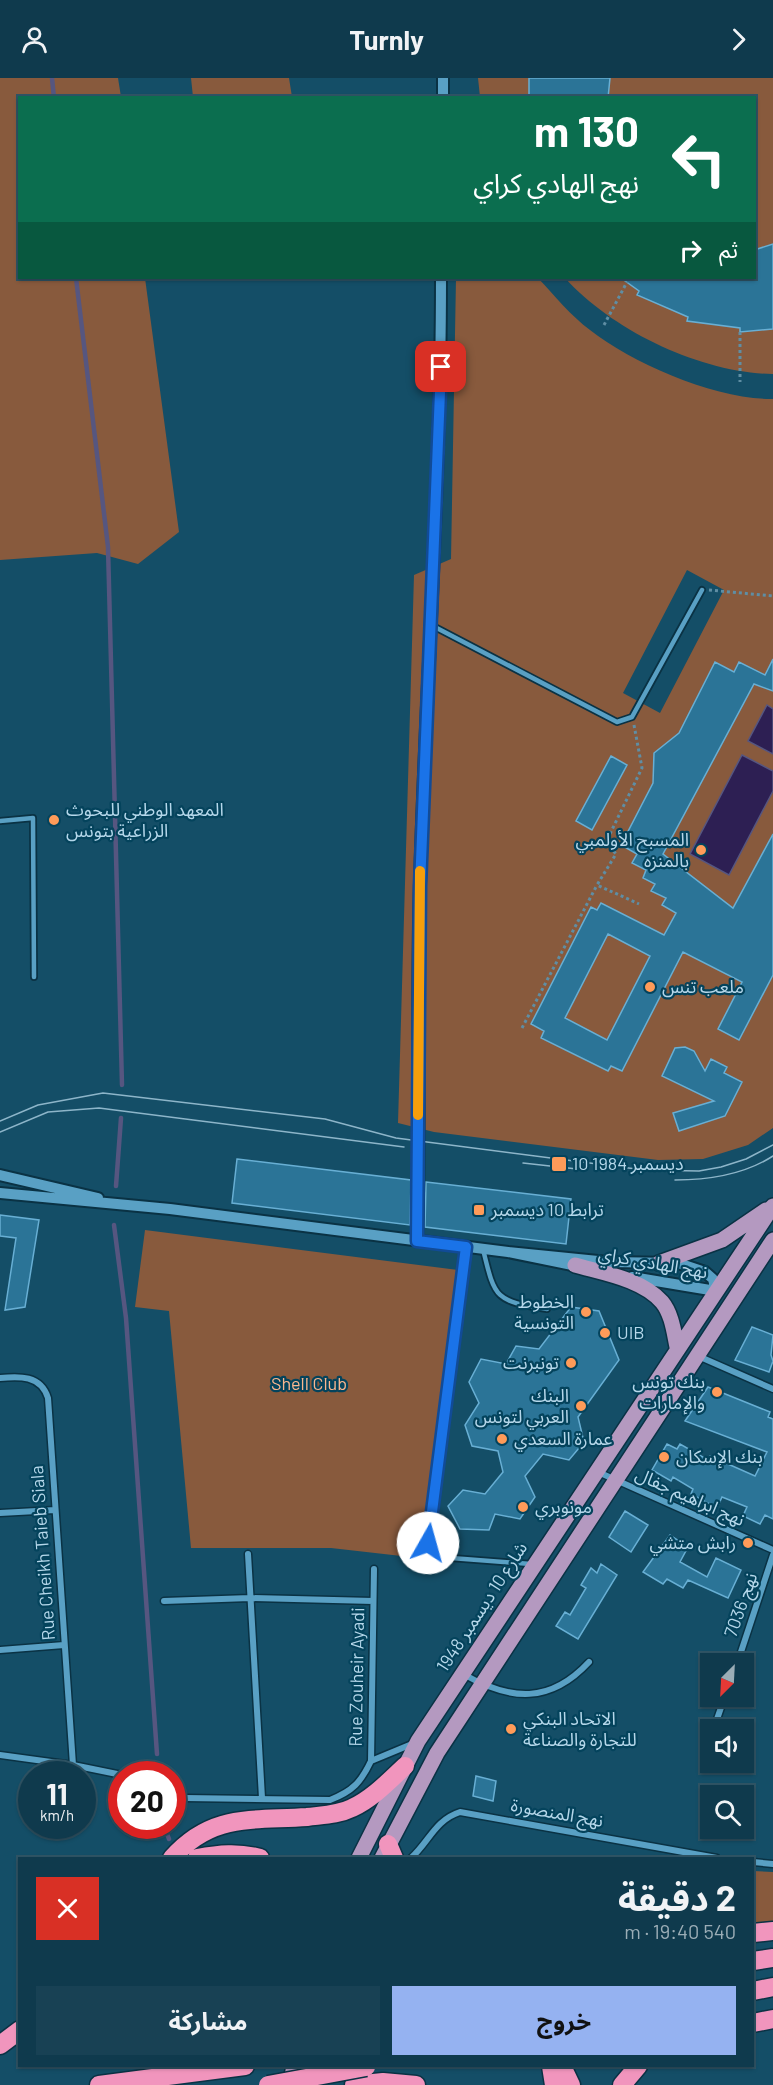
<!DOCTYPE html>
<html lang="ar">
<meta charset="utf-8">
<style>
:root{--surface:#0f3a4d;--page:#184154;--text:#f1f3f6;--muted:#9badb6;--line:#2f5465;--accent:#95b2f1}
body{margin:0;font-family:Barlow,"Noto Sans Arabic",sans-serif;background:var(--page);color:var(--text);direction:rtl;height:100vh;display:flex;flex-direction:column;font-size:22px;white-space:nowrap}
*{box-sizing:border-box;margin:0}
p{font-size:20px;color:var(--muted)}
.icon{flex:none;width:33px;height:33px;fill:none;stroke:currentColor;stroke-width:2;stroke-linecap:round;stroke-linejoin:round}
.map{position:relative;flex:1;overflow:hidden;direction:ltr}
.panel{position:absolute;left:18px;top:1779px;width:736px;height:210px;display:flex;flex-direction:column;background:var(--surface);border-radius:0px;box-shadow:0 2px 4px #0004,0 0 0 2px var(--line);direction:rtl}
.panel>*{flex:none}
.top-card{position:absolute;left:18px;top:18px;width:738px;height:183px;border-radius:0px;box-shadow:0 2px 4px #0004,0 0 0 2px var(--line);direction:rtl;background:#0b6e4f;color:#fff;overflow:hidden}
.needle{width:39px;rotate:204deg}
.buttons{position:absolute;left:700px;top:1575px;display:grid;gap:12px}
.buttons a{display:grid;place-items:center;width:54px;height:54px;border-radius:0px;background:var(--surface);box-shadow:0 2px 4px #0004,0 0 0 2px var(--line);font-size:30px}
.speed{position:absolute;left:18px;top:1683px;display:flex;gap:12px;font-size:30px;font-weight:700;text-align:center}
.speed>*{display:grid;place-content:center;width:78px;height:78px;border-radius:50%;background:var(--surface);box-shadow:0 2px 4px #0004,0 0 0 2px var(--line);line-height:1}
.speed small{font-size:15px;font-weight:400}
.speed .limit{border:9px solid #d22;background:#fff;color:#111}
.pin{position:absolute;display:grid;place-items:center;width:51px;height:51px;color:#fff;margin:-26px;border-radius:12px;box-shadow:0 3px 9px #0006}
.me{position:absolute;width:66px;margin:-33px;rotate:7deg;stroke-linejoin:round;filter:drop-shadow(0 0 4px #0008)}
.turn{display:flex;align-items:center;gap:21px;height:126px;padding:0 18px;font-size:27px}
.turn .icon{width:78px;height:78px;stroke-width:2.5}
.turn b{display:block;font-size:42px;line-height:51px}
.then{display:flex;align-items:center;height:57px;padding:0 18px;background:#0003;gap:12px;font-size:22px}
.round{display:grid;place-items:center;flex:none;width:63px;height:63px;border-radius:0px;background:var(--page)}
.headline{display:flex;align-items:center;justify-content:space-between;height:102px;padding:0 18px}
h1{font-size:36px;font-weight:700;line-height:45px}
.cta{display:flex;gap:12px;margin-top:auto;padding:12px 18px}
.cta a{flex:1;height:69px;border-radius:0px;background:var(--accent);color:#111;font-size:24px;font-weight:700;line-height:69px;text-align:center}
.cta a+a{background:var(--page);color:var(--text)}
header{display:flex;justify-content:space-between;align-items:center;height:78px;padding:0 18px;background:var(--surface);font-size:27px;font-weight:700}
.map>svg:first-child{display:block}
.green{fill:#885a3d;fill-rule:evenodd}
.water{fill:#2d1f53;stroke:#565680;stroke-width:1.5}
.lines{fill:none;stroke-linecap:round;stroke-linejoin:round}
.stream{stroke:#565680;stroke-width:4.5}
.building{fill:#2b7497;stroke:#68afd4;stroke-width:1.5;fill-rule:evenodd}
.service-casing{stroke:#0a3244;stroke-width:8}
.minor-casing{stroke:#0a3244;stroke-width:9}
.tertiary-casing{stroke:#0a3244;stroke-width:14}
.primary-casing{stroke:#0a3244;stroke-width:18}
.motorway-casing{stroke:#0a3244;stroke-width:21}
.path{stroke:#5f8ea4;stroke-width:3;stroke-dasharray:3 3;stroke-linecap:butt}
.service{stroke:#59a0c4;stroke-width:4.5}
.minor{stroke:#59a0c4;stroke-width:6}
.tertiary{stroke:#59a0c4;stroke-width:10}
.primary{stroke:#b499c0;stroke-width:15}
.motorway{stroke:#f195bd;stroke-width:18}
.tram{stroke:#8db5c9;stroke-width:1.5}
.motorway-bridge-casing{stroke:#0a3244;stroke-width:21;stroke-linecap:butt}
.motorway-bridge{stroke:#f195bd;stroke-width:18}
.route-casing{stroke:#114b97;stroke-width:15}
.route{stroke:#1a73e8;stroke-width:10}
.slow{stroke:#f59e0b;stroke-width:10}
.poi-dot{fill:#ff9b59;stroke:#04435c;stroke-width:2}
.labels{text-anchor:middle;stroke-width:4.5;stroke-linejoin:round;paint-order:stroke}
.poi-label{font-size:18px;fill:#b5d7ea;stroke:#04435c;text-anchor:start}
.street-label{font-size:18px;fill:#b5d7ea;stroke:#04435c}
.park-label{font-size:18px;fill:#fbb78e;stroke:#04435c}
</style>
<header><svg class="icon" aria-label="forward" viewBox="0 0 24 24"><path d="M9 5l7 7-7 7"/></svg>Turnly<svg class="icon" aria-label="person" viewBox="0 0 24 24"><circle cx="12" cy="8" r="4"/><path d="M4 21q1-7 8-7t8 7"/></svg></header>
<div class="map">
<svg width="773" height="2007" viewBox="0 0 773 2007">
<rect width="100%" height="100%" fill="#144e67"/>
<path class="green" d="M0 0H118L121 19 20 20V200H145L179 454 138 486 97 475 0 482Z
M191 0H289L292 19H193Z
M478 0H773V296C701 295 613 253 565 200H754V20L480 19Z
M456 200H538C554 217 571 238 590 252 633 286 718 322 773 321V1050L748 1067 703 1081 658 1082 434 1054 398 1045 414 497 451 481ZM687 492 724 512 660 635 623 615Z
M145 1152 458 1192 419 1480 331 1470H191L169 1233 135 1229Z
M753 1793 773 1794V1843L753 1845Z"/>
<path class="water" d="M767 627 773 631V676L748 663Z
M742 677 773 693V713L729 797 690 776Z"/>
<g class="lines">
<path class="stream" d="M52 0 54 20
M76 200 108 469 122 1007
M116 1108 121 1040
M114 1147 126 1240 157 1676
M164 1748 169 1761"/>
</g>
<path class="building" d="M529 0H610L608 20H529Z
M773 166V251L740 254V250L687 243 688 239 637 217 639 213 621 200H754V172Z
M773 581V613L754 606 663 776 733 830 773 756V897L739 962 718 951 742 904 683 874 622 993 611 988 608 993 541 960 544 953 531 946 591 829 597 832 601 825 664 857 676 835 662 827 666 820 651 813 655 806 643 800 646 792 632 785 637 776 621 767 653 705 654 675 679 655 715 584 734 594 739 584 765 597ZM608 856 650 878 607 962 565 940Z
M611 678 627 687 592 752 576 743Z
M685 969 694 973 705 993 711 981 727 989 724 995 742 1004 725 1038 679 1053 673 1035 714 1023 662 998 675 970Z
M237 1081 411 1102 410 1147 232 1125Z
M426 1104 571 1121 566 1166 425 1149Z
M0 1137 39 1142 25 1229 5 1232 16 1160 0 1158Z
M571 1229 599 1233 619 1282 578 1339 584 1364 569 1382 543 1376 525 1398 535 1419 520 1441 495 1436 489 1452 460 1451 448 1428 463 1412 485 1416 503 1394 498 1373 472 1368 465 1347 479 1325 469 1304 481 1281 506 1286 516 1268 539 1271Z
M752 1249 773 1257 771 1277 773 1283 769 1294 735 1282Z
M708 1309 770 1334 768 1339 773 1341V1441L765 1437 760 1446 743 1438 747 1429 722 1419 717 1430 691 1416 693 1411 673 1399 671 1403 652 1392 667 1366 677 1371 680 1366 708 1382 710 1378 755 1398 767 1374 685 1343Z
M625 1433 648 1447 631 1474 609 1459Z
M670 1457 688 1469 680 1484 707 1499 716 1480 741 1492 728 1520 688 1502 683 1510 667 1501 663 1506 643 1494Z
M601 1486 617 1497 578 1561 556 1548 565 1534 570 1537 586 1510 581 1507 591 1490 597 1495Z
M476 1698 496 1703 493 1723 473 1718Z"/>
<g class="lines">
<g class="service-casing">
<path id="service" d="M431 547 617 644 632 639 702 512
M0 743 33 740 34 899
M466 1170 428 1465 432 1477 438 1479 531 1486
M483 1171C495 1221 495 1223 547 1231"/>
</g>
<g class="minor-casing">
<path id="minor" d="M698 1278 773 1311
M0 1300C19 1298 41 1297 48 1320L73 1687
M598 1394 773 1472
M0 1435 55 1432
M248 1476 262 1720
M164 1523 250 1520 373 1523
M0 1572 64 1567
M737 1586 773 1477
M463 1596C511 1623 550 1626 589 1584
M716 1644 725 1618
M0 1677 73 1687 122 1697
M371 1683 412 1666
M185 1720 330 1722C353 1713 361 1704 371 1683L374 1491
M411 1780C429 1764 435 1742 460 1734L717 1780
M753 1784 773 1786"/>
</g>
<g class="tertiary-casing">
<path id="tertiary" d="M443 20V0
M0 1097 98 1120
M0 1115 170 1131 508 1174 608 1184 678 1185 705 1194 713 1201 716 1213 632 1199
M417 1163C421 1044 416 924 420 805 426 603 441 401 441 200
M508 1174 582 1189"/>
</g>
<g class="primary-casing">
<path id="primary" d="M659 1185 722 1162 766 1132
M575 1187C603 1195 642 1201 662 1224 672 1236 674 1255 677 1269
M359 1780 418 1663 773 1128
M382 1780 437 1675 773 1162
M290 2007 294 1988"/>
</g>
<g class="motorway-casing">
<path id="motorway" d="M388 1766 394 1780
M172 1780C212 1735 252 1743 307 1739 322 1737 338 1737 352 1730 372 1721 389 1703 405 1688
M197 1780C219 1776 238 1774 260 1780
M753 1855 773 1853
M753 1883 773 1880
M753 1913 773 1909
M753 1945 773 1941
M0 1967 20 1952
M551 1988 554 2007
M562 1988 571 2007
M99 2007 245 1988
M354 2007 383 2004 416 2007
M622 2007 638 1988"/>
</g>
<path class="path" d="M604 247 627 204
M740 254V304
M709 512 773 518
M634 647 642 690 606 764 616 776 597 807 639 826
M522 950 597 807"/>
<use href="#service" class="service"/>
<use href="#minor" class="minor"/>
<use href="#tertiary" class="tertiary"/>
<use href="#primary" class="primary"/>
<use href="#motorway" class="motorway"/>
<path class="tram" d="M0 1043 38 1027 103 1015 325 1041 396 1060 644 1092 699 1093 721 1089 746 1081 773 1067
M0 1054 48 1034 99 1030 404 1069
M523 1085 577 1091
M675 1102C708 1102 745 1096 773 1078"/>
<g class="motorway-bridge-casing">
<path id="motorway-bridge" d="M268 2007 366 1989"/>
</g>
<use href="#motorway-bridge" class="motorway-bridge"/>
</g>
<g class="lines">
<g class="route-casing">
<path id="route" d="M428 1465 466 1169 417 1163 420 808 441 289"/>
</g>
<use href="#route" class="route"/>
<path class="slow" d="M418 1037 420 793"/>
</g>
<g class="poi-dot">
<circle cx="54" cy="742" r="6"/>
<circle cx="701" cy="772" r="6"/>
<circle cx="650" cy="909" r="6"/>
<rect x="551" y="1078" width="16" height="16" rx="3"/>
<rect x="473" y="1126" width="12" height="12" rx="3"/>
<circle cx="586" cy="1234" r="6"/>
<circle cx="605" cy="1255" r="6"/>
<circle cx="571" cy="1285" r="6"/>
<circle cx="717" cy="1314" r="6"/>
<circle cx="581" cy="1328" r="6"/>
<circle cx="502" cy="1361" r="6"/>
<circle cx="664" cy="1379" r="6"/>
<circle cx="523" cy="1429" r="6"/>
<circle cx="748" cy="1465" r="6"/>
<circle cx="511" cy="1651" r="6"/>
</g>
<g class="labels">
<g class="poi-label">
<text x="66" y="738">المعهد الوطني للبحوث<tspan x="66" dy="21">الزراعية بتونس</tspan></text>
<text x="689" y="768" text-anchor="end">المسبح الأولمبي<tspan x="689" dy="21">بالمنزه</tspan></text>
<text x="662" y="915">ملعب تنس</text>
<text x="572" y="1092">10 ديسمبر 1984</text>
<text x="491" y="1138">ترابط 10 ديسمبر</text>
<text x="574" y="1230" text-anchor="end">الخطوط<tspan x="574" dy="21">التونسية</tspan></text>
<text x="617" y="1261">UIB</text>
<text x="559" y="1291" text-anchor="end">تونبرنت</text>
<text x="705" y="1310" text-anchor="end">بنك تونس<tspan x="705" dy="21">والإمارات</tspan></text>
<text x="569" y="1324" text-anchor="end">البنك<tspan x="569" dy="21">العربي لتونس</tspan></text>
<text x="514" y="1367">عمارة السعدي</text>
<text x="676" y="1385">بنك الإسكان</text>
<text x="535" y="1435">مونوبري</text>
<text x="736" y="1471" text-anchor="end">رابش متشي</text>
<text x="523" y="1647">الاتحاد البنكي<tspan x="523" dy="21">للتجارة والصناعة</tspan></text>
</g>
<g class="street-label">
<text transform="translate(653 1185) rotate(10)" y="6">نهج الهادي كراي</text>
<text transform="translate(690 1419) rotate(24)" y="6">نهج ابراهيم جفال</text>
<text transform="translate(43 1475) rotate(-94)" y="6">Rue Cheikh Taieb Siala</text>
<text transform="translate(741 1527) rotate(-71)" y="6">نهج 7036</text>
<text transform="translate(482 1529) rotate(-57)" y="6">شارع 10 ديسمبر 1948</text>
<text transform="translate(357 1599) rotate(-89)" y="6">Rue Zouheir Ayadi</text>
<text transform="translate(557 1735) rotate(10)" y="6">نهج المنصورة</text>
</g>
<g class="park-label">
<text x="309" y="1312">Shell Club</text>
</g>
</g>
</svg>
<div class="buttons">
<a><svg class="needle" viewBox="-14 -14 28 28"><path d="M0-13l5 13h-10z" fill="#e53935"/><path d="M0 13l5-13h-10z" fill="#9badb6"/></svg></a>
<a><svg class="icon" aria-label="sound" viewBox="0 0 24 24"><path d="M4 9h4l5-4v14l-5-4H4zM17 9q2 3 0 6"/></svg></a>
<a><svg class="icon" aria-label="search" viewBox="0 0 24 24"><circle cx="10" cy="10" r="6"/><path d="M15 15l6 6"/></svg></a>
</div>
<div class="speed"><div>11<small>km/h</small></div><div class="limit">20</div></div>
<div class="pin" style="left:441px;top:289px;background:#d93025"><svg class="icon" aria-label="arrive" viewBox="0 0 24 24"><path d="M6 21V4h12l-3 4 3 4H6"/></svg></div>
<svg class="me" style="left:428px;top:1465px" viewBox="-20 -20 40 40"><circle r="19" fill="#fff"/><path d="M0-13L10 11 0 6-10 11z" fill="#1a73e8"/></svg>
<div class="top-card">
<div class="turn"><svg class="icon" aria-label="left" viewBox="0 0 24 24"><path d="M17 20v-9H6M10 6l-5 5 5 5"/></svg><div><b>130 m</b>نهج الهادي كراي</div></div>
<div class="then">ثم<svg class="icon" aria-label="right" viewBox="0 0 24 24"><path d="M7 20v-9h11M14 6l5 5-5 5"/></svg></div>
</div>
<section class="panel">
<div class="headline"><div><h1>2 دقيقة</h1><p>540 m · 19:40</p></div><a class="round" style="background:#d93025;color:#fff"><svg class="icon" aria-label="close" viewBox="0 0 24 24"><path d="M6 6l12 12M18 6L6 18"/></svg></a></div>
<div class="cta"><a>خروج</a><a>مشاركة</a></div>
</section>
</div>
